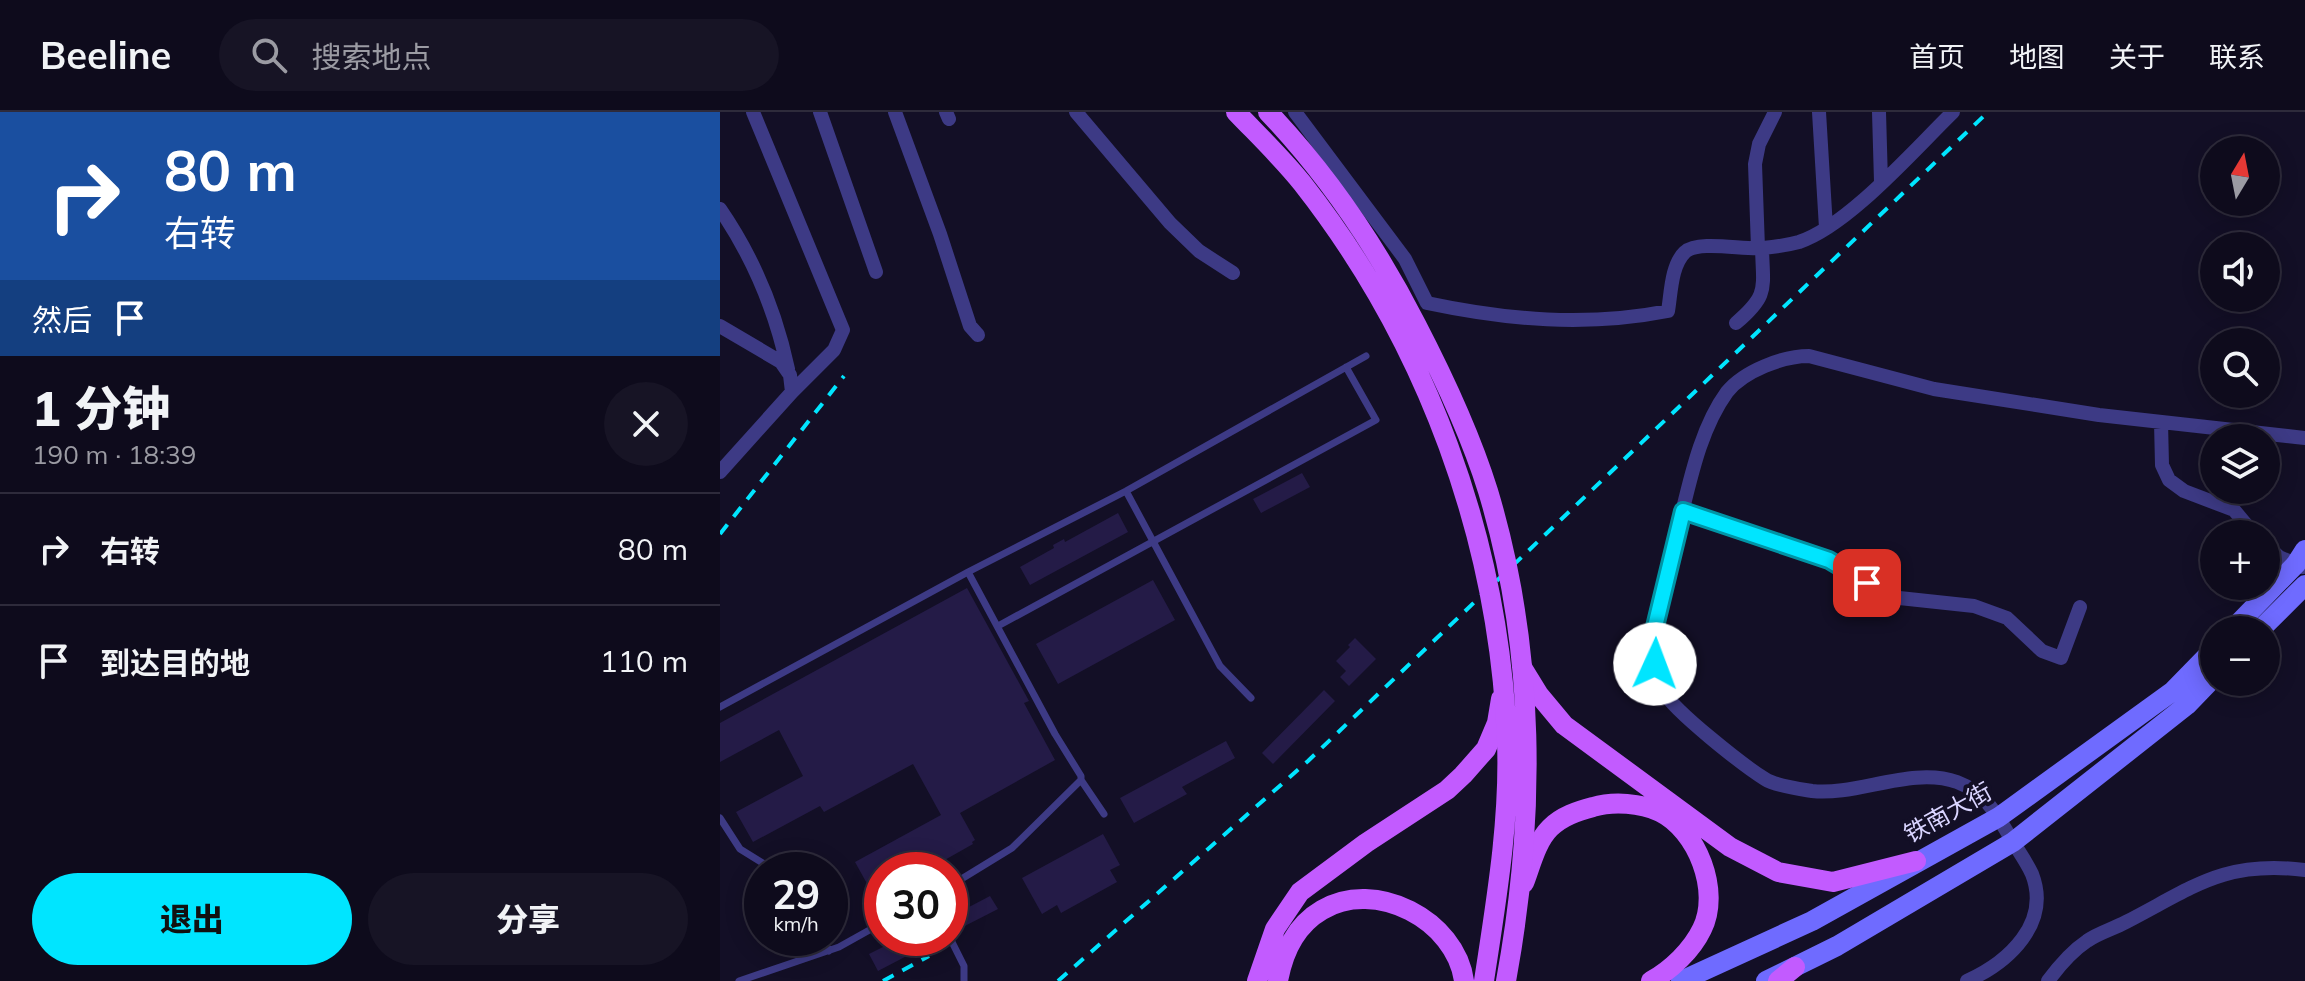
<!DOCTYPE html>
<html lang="zh">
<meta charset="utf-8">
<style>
:root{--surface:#0e0b1c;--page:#171425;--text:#f1f3f6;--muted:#9b9ba3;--line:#2e2b3b;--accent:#00e5ff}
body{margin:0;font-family:Mulish,"Noto Sans SC",sans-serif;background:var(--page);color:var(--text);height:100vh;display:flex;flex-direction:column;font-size:30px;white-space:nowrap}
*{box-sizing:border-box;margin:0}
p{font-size:26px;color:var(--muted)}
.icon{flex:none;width:44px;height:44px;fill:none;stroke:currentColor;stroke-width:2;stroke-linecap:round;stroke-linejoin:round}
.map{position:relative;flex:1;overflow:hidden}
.drawer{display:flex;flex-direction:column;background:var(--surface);width:720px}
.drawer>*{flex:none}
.hud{background:#1a4fa0;color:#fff;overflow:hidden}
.needle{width:52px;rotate:10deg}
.buttons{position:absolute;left:1480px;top:24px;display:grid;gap:16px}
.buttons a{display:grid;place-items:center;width:80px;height:80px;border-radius:50%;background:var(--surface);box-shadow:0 4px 20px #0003,0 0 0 2px var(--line);font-size:40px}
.speed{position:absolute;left:24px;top:740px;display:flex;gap:16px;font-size:40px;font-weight:700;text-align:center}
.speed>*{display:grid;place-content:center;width:104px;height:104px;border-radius:50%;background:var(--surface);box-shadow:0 4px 20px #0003,0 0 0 2px var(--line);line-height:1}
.speed small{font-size:20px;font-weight:400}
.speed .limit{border:12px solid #d22;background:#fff;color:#111}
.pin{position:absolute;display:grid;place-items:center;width:68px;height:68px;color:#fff;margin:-34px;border-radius:16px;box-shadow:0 4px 12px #0006}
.me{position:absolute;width:88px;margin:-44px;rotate:2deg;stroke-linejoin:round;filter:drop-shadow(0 0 6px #0008)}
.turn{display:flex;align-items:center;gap:28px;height:168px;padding:0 32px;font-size:36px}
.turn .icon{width:104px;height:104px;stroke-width:2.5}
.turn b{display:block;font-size:56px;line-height:68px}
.then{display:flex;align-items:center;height:76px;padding:0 32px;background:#0003;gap:16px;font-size:30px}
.round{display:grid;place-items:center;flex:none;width:84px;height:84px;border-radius:42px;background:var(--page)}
.headline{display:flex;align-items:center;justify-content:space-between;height:136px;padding:0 32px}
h1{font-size:48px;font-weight:800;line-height:60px}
.primary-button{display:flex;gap:16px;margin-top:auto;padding:16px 32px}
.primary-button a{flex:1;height:92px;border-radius:48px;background:var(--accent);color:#111;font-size:32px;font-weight:800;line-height:92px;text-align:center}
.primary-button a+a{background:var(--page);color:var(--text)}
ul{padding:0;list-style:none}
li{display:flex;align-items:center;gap:24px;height:112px;padding:0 32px;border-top:2px solid var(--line)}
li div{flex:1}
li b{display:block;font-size:30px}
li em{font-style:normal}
header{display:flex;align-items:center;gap:48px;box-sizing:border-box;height:112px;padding:0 40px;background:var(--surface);border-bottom:2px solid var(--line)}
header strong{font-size:38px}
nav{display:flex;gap:44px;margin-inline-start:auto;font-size:28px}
.search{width:560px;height:72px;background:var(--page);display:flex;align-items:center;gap:20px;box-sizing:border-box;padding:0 28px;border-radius:44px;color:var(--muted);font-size:30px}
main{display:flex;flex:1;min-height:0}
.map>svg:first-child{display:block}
.building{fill:#241b47}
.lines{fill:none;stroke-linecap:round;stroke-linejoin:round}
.service{stroke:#3d3a85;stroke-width:7}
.minor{stroke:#3d3a85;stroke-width:14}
.secondary{stroke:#6f6bff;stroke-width:20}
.primary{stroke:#c25bff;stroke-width:20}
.rail{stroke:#00e5ff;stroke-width:4;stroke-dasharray:12 10;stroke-linecap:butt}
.primary-bridge{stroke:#c25bff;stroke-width:20}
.route-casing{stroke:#0095a6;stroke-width:20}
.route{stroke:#00e5ff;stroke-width:14}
.labels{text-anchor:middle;stroke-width:8;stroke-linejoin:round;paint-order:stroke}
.street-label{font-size:24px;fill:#d9d4ff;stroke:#130f26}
</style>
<header>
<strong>Beeline</strong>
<div class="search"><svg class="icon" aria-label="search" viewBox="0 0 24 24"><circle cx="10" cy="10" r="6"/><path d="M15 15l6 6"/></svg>搜索地点</div>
<nav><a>首页</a><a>地图</a><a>关于</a><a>联系</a></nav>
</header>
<main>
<section class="drawer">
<div class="hud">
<div class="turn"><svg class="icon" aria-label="right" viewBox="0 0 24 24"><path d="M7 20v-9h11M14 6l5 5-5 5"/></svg><div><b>80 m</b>右转</div></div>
<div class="then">然后<svg class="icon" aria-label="arrive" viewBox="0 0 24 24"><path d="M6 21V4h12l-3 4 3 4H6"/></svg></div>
</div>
<div class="headline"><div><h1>1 分钟</h1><p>190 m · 18:39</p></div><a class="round"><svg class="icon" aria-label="close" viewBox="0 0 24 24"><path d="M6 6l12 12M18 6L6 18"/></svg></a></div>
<ul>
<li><svg class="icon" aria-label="right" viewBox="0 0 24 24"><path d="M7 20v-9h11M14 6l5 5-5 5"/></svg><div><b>右转</b></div><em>80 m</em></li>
<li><svg class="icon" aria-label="arrive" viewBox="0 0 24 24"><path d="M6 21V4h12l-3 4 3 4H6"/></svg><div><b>到达目的地</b></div><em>110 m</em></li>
</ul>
<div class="primary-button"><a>退出</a><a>分享</a></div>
</section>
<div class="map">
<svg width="1585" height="869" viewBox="0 0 1585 869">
<rect width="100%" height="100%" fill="#130f26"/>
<path class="building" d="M582 361 590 375 541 401 533 387Z
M398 401 408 420 310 473 300 455 334 436 333 433 344 427 345 430Z
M433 468 455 508 338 572 316 532Z
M247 476 309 589 304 591 335 648 240 701 255 728 252 730 253 732 207 758H162V783L155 786 135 750 221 703 193 652 104 700 100 694 33 730 16 700 83 664 59 618 0 650V611Z
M635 526 656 547 629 574 620 565 626 559 616 549 630 535 628 533Z
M604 578 615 589 553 652 542 641Z
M506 629 515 646 462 675 467 682 414 711 400 686Z
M383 722 400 753 390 758 397 770 341 801 337 793 322 802 302 766Z
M270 784 278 797 235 819 230 805Z
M181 826H194L200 837 158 859 149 842Z"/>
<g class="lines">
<path class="service" d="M406 379 500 554 531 586
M248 460 335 622 361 664V668L384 702
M278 514 656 308 626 255
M0 595 248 460 406 379 646 244
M0 706 20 737 54 758
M230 774 292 736 361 668
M102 826 109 839
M230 826 244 854V869
M19 869 119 835 162 811"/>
<path class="minor" d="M33 0 123 218 114 238 72 280
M100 0 156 160
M175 0 220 122 250 214 258 223
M226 0 229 7
M356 0 450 111 479 139 513 161
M575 0 685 147 707 191C787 208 867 215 948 199 951 182 951 153 965 140 979 128 1023 138 1043 136 1054 135 1068 133 1079 130 1128 114 1195 37 1233 0
M1099 0 1106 116
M1159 0 1161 70
M0 97C33 145 56 201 68 257
M1038 136 1035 52 1039 32 1055 0
M1016 211C1049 183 1043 177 1042 136
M0 214 61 250 70 263 72 280 0 360
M1441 310 1442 353 1449 368 1464 379 1514 398 1534 422
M963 399 1109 448 1170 485 1254 494 1287 506 1322 539 1341 546 1360 495
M1546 433 1559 445 1583 455
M1247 869C1289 850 1331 811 1312 762 1306 749 1297 737 1290 725 1276 701 1264 680 1237 670 1192 654 1137 684 1092 679 1079 677 1056 674 1045 667 1024 654 954 599 944 580 935 564 934 544 932 527 941 489 950 451 959 413 970 369 980 317 1007 280 1024 259 1063 244 1089 244L1214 277 1379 303 1585 326
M1328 869C1339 854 1352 839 1367 829 1378 821 1393 817 1406 810 1474 775 1504 748 1585 758"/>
<path class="secondary" d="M1512 518 1576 452 1585 438
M1540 518 1585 473
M961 869 1092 809 1279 705 1453 579 1494 537
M1046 869 1117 834 1293 730 1467 593 1494 565"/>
<path class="primary" d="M803 557 819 583 844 613 1010 735 1058 760 1113 770 1196 749
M804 771C811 753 816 730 830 716 842 704 858 699 873 695 893 689 921 691 940 700 977 718 1001 779 982 817 972 838 951 858 931 869
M537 869 555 817 580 780 646 731 727 678 743 663 766 637 777 611 781 587
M558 869C563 841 576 813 602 798 655 766 736 808 744 869
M1058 869 1075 855"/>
<path class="rail" d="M0 422 124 264
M163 869 209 844
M338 869 588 649 1268 0"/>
<path class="primary-bridge" d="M516 0C538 23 562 46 582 71 707 230 779 427 787 629 790 709 776 790 764 869
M548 0C607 62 657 136 696 212 724 266 750 321 768 379 816 538 816 707 786 869"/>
</g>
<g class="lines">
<g class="route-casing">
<path id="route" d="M935 552 932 527 963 399 1109 448 1147 471"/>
</g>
<use href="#route" class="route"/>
</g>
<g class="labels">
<g class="street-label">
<text transform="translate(1228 701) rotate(-29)" y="8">铁南大街</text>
</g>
</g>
</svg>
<div class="buttons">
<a><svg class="needle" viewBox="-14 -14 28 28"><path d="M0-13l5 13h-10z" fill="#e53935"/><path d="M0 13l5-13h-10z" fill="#9b9ba3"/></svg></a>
<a><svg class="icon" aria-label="sound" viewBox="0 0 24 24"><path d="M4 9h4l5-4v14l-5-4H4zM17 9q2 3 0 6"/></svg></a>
<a><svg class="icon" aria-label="search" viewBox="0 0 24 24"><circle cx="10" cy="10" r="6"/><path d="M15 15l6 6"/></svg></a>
<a><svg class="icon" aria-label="layers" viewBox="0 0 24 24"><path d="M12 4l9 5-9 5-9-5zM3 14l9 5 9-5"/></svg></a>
<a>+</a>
<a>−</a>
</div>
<div class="speed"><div>29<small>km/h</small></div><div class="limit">30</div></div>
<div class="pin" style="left:1147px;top:471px;background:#d93025"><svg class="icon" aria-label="arrive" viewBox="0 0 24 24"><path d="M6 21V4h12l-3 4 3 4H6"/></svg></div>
<svg class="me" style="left:935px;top:552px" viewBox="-20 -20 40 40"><circle r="19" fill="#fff"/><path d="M0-13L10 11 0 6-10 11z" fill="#00e5ff"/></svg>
</div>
</main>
